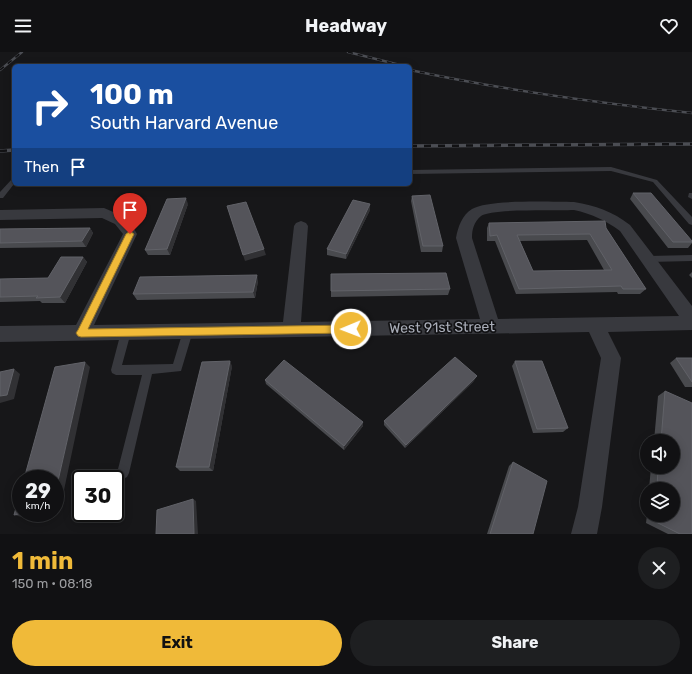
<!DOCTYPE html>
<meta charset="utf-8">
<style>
:root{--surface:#111113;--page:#1e1f21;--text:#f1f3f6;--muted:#9c9da0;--line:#303133;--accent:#f0ba39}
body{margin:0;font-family:Rubik,sans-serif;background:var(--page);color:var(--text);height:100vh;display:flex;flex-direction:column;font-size:15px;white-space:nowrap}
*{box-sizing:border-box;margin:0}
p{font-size:13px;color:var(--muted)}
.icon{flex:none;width:22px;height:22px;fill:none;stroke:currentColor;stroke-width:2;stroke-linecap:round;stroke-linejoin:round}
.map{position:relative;height:482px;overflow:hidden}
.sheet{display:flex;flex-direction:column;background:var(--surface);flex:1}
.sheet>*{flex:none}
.hud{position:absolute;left:12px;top:12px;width:400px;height:122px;border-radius:6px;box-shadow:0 2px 10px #0003,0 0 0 1px var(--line);background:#1a4fa0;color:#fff;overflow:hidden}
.fabs{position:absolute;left:640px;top:382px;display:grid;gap:8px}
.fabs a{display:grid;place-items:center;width:40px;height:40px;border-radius:50%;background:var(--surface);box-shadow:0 2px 10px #0003,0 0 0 1px var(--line);font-size:20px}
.speed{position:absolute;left:12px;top:418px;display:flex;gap:8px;font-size:20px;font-weight:700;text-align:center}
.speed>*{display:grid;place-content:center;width:52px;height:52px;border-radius:50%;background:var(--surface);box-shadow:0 2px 10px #0003,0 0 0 1px var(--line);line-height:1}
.speed small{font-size:10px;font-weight:400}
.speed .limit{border:2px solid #111;border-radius:6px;background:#fff;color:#111}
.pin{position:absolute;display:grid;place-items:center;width:34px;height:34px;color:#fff;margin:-41px -17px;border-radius:50% 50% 50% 0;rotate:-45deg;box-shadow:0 0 4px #0007}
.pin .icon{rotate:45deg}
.me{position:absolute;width:44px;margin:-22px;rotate:269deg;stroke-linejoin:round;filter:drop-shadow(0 0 3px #0008)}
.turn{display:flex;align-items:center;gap:14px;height:84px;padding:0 12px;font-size:18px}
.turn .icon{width:52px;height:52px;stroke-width:2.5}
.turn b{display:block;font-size:28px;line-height:34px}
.then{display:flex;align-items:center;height:38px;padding:0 12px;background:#0003;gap:8px;font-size:15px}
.round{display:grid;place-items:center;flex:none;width:42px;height:42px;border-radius:21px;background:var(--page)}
.overview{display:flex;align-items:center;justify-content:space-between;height:68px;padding:0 12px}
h1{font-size:24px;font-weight:700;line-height:30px;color:var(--accent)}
.cta{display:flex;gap:8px;margin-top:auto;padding:8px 12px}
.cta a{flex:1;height:46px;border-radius:24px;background:var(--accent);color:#111;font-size:16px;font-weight:700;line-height:46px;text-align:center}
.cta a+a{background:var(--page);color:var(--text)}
header{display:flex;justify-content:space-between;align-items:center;height:52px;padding:0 12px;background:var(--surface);font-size:18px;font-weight:700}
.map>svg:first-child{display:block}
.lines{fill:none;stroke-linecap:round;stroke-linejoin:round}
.lane{fill:#38393e;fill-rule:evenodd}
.street{fill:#38393e;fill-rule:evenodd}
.rail-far1-casing{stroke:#4b4d53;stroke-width:2.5}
.rail-casing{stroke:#4b4d53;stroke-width:3.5}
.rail-far1{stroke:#121214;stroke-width:1.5;stroke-dasharray:5;stroke-linecap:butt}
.rail{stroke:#121214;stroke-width:2.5;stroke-dasharray:7;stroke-linecap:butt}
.wall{fill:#494a4e;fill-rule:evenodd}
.shaded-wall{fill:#313134}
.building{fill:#54545a;stroke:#616268;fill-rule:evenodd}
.route{fill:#f0ba39;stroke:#9c7925}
.labels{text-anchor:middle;stroke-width:3.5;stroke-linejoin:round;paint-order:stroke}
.street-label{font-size:14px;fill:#aaaeb9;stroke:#121214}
</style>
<header><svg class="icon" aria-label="menu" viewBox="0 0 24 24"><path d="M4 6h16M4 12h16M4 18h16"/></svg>Headway<svg class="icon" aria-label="heart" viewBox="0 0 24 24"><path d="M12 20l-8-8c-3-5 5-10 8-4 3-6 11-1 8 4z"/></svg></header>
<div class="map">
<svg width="692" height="482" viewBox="0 0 692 482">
<rect width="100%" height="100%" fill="#171719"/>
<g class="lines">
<path class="lane" d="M611 115 657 128 692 165V173L689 172 653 130 611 119 410 122V118Z
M14 126V132L3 146H0V140L12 127Z
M689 141H692V147L688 145Z
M692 203V209L649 210 645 207 649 204Z
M188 275 191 276 193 279 181 319 152 322 129 421 127 425 123 427 119 425 117 421 142 323H116L112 321 111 318 121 280 123 277 126 276 129 277 131 280 122 313 173 312 183 279 185 276Z"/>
<path class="street" d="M574 150C596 154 612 159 630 173L692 254V278L608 280 621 306 602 455 597 482H571L578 455 601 306 589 280 0 290V274L76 273 123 182 115 172 102 166 0 168V158L104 156 125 165 130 170 137 182 94 273 283 270 294 174 296 171 301 169 306 171 308 174 301 270 480 267 456 186C458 175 462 163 472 157 488 147 553 150 574 150ZM574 158C592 162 605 168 620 179L679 264 498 267 472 186C472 177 474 170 481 164 491 156 558 159 574 158Z"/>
<g class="rail-far1-casing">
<path id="rail-far1" d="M348 0 404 14
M0 18 22 0
M410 18C503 38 597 51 692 61"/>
</g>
<g class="rail-casing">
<path id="rail" d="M410 94 692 92
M0 99 14 98"/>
</g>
<use href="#rail-far1" class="rail-far1"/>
<use href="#rail" class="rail"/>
</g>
<path class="wall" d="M633 141 692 189V191L688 196H668L630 147Z
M412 144 443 194 442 200H421L411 149Z
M188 152 170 203H148L145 198Z
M370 158 346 207 327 203V197Z
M489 171 606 176 646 237 640 242H618L617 240 516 242 495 189H487V176ZM587 188 604 218 533 219 520 189Z
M90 176 93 181 86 195 0 196V177Z
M83 205 87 210 65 251H42L40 249 0 250V227L48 226Z
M692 220V226L689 223Z
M331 222 450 237 448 243 331 245Z
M258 229 255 246 137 248 133 242Z
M676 306H692V335H685L670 311Z
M515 309 568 376 563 380 533 381 512 314Z
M232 314 213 419H180L176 415Z
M265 328 363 370V374L344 398 266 332Z
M474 329 405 396 384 373V369Z
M665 339 692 482H668L646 471 647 463H673V437H649L651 415H673V389H654L658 344Z
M513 410 533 482H487L509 414Z"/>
<path class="shaded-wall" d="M186 146 188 152 170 203 167 197Z
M370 152V158L346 207V202Z
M90 176 93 181 86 195 82 189Z
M264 197 266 203 245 209 243 203Z
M83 205 87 210 65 251 60 245Z
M257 223 258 229 255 246 253 240Z
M230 309 232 314 213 419 209 415Z
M85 310 90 315 60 457 55 458V442Z
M14 317 20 322 14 347 0 351V344Z
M477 324 474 329 405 396 406 393Z
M363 370V374L344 398V394Z
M193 447 196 449 198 482H194Z
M23 461H41L22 465 14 463Z"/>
<path class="building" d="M633 141H651L692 189V190H673Z
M430 143 443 194H423L412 144Z
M186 146 167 197 145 198 167 147Z
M353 148 370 152 346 202 327 197Z
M246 150 264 197 243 203 227 154Z
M605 169 606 176 646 237H623L621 234 519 237 497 183 490 184 489 171ZM590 182 612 218 533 219 517 183Z
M90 176 82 189 0 191V177Z
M61 205H83L60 245 36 246 38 244 0 245V227L48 226Z
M446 221 450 237 331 239V222Z
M257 223 253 240 133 242 140 225Z
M455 305 477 324 406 393 384 369Z
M676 306H692V330Z
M284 308 363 370 344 394 265 328Z
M230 309 209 415H176L202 310Z
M515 309H542L568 376 537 377Z
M85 310 55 442V427H24L55 315Z
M14 317 7 343 0 344V320Z
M665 339 692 351V482H680L654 469V463H673V437H657L658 415H673V389H661Z
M513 410 547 429 533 482H490Z
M21 438V461H23L14 463Z
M193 447 194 482H156L157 458Z"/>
<path class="route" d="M130 179 134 182 88 277 351 273 354 274 356 277 354 280 351 281 81 285 78 284 76 281 78 278 126 182Z"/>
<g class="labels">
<g class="street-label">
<text transform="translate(442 275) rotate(-1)" y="5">West 91st Street</text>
</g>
</g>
</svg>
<div class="fabs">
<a><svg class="icon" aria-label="sound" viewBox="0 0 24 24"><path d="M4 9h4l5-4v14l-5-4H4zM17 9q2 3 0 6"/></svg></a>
<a><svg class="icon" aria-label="layers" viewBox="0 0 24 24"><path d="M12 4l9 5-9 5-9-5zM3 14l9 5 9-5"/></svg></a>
</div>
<div class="speed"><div>29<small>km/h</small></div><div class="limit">30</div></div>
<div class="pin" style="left:130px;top:182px;background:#d93025"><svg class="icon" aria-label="arrive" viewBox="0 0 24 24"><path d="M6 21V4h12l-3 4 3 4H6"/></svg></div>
<svg class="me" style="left:351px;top:277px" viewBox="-20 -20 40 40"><circle r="17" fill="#f0ba39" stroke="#fff" stroke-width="3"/><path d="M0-11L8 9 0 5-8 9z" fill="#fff"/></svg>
<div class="hud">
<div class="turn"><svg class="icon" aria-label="right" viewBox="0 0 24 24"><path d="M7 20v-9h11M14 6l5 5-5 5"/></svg><div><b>100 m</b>South Harvard Avenue</div></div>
<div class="then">Then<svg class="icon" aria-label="arrive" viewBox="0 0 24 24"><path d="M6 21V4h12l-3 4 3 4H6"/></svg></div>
</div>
</div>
<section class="sheet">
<div class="overview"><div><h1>1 min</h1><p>150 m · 08:18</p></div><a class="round"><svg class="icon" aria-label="close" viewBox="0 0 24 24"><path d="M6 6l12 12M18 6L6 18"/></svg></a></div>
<div class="cta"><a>Exit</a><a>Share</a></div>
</section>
